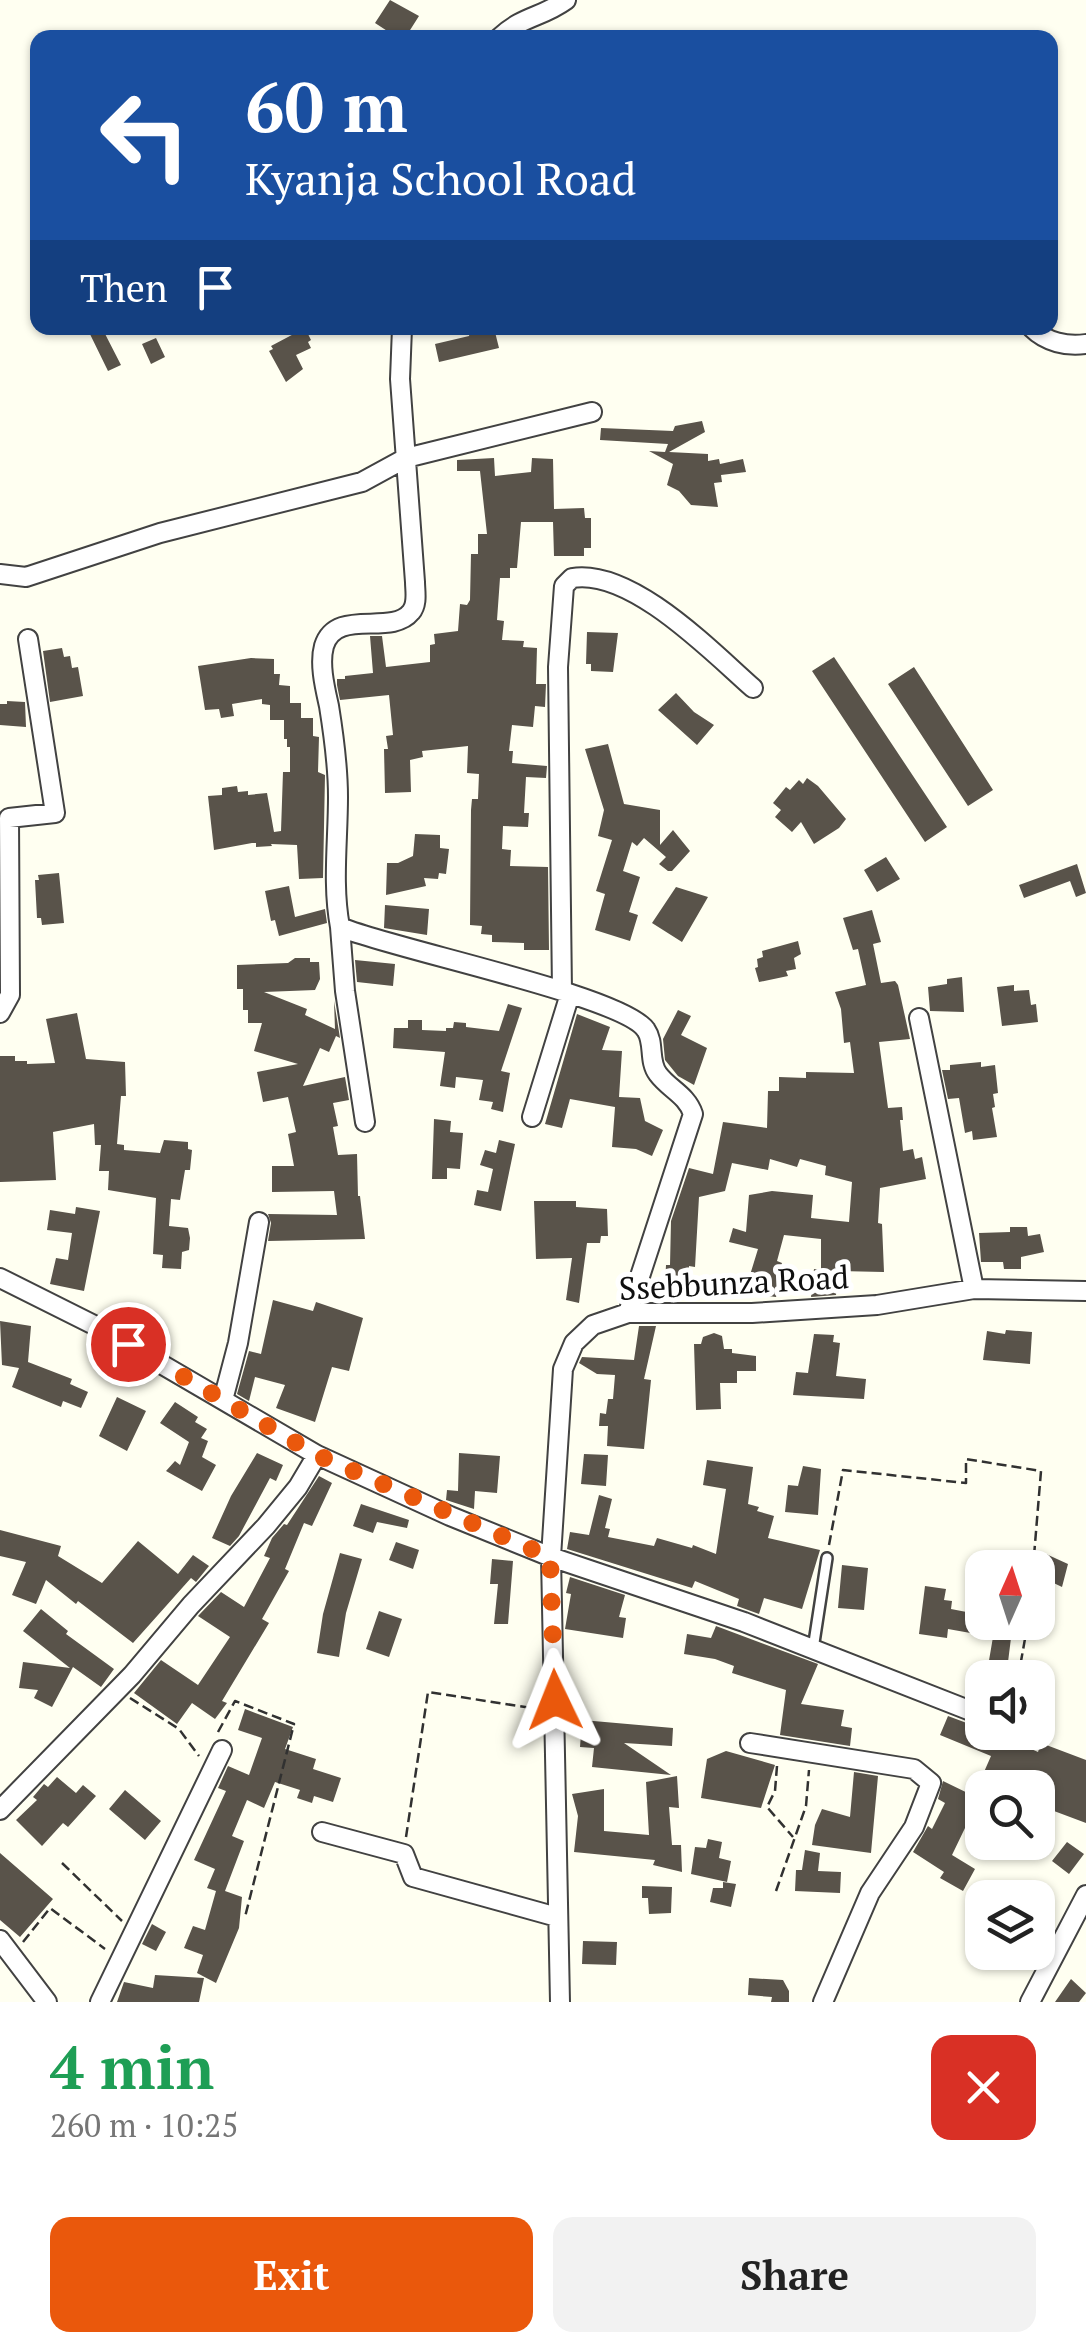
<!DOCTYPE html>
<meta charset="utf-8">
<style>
:root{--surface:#fff;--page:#f2f2f2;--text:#222;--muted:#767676;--accent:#ea580c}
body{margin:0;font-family:"PT Serif",serif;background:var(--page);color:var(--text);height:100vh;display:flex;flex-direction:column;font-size:38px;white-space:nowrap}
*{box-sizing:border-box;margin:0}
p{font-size:32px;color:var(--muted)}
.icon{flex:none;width:55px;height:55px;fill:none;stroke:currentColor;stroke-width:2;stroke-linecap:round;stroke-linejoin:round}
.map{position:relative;height:2002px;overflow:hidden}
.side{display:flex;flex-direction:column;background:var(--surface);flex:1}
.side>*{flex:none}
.top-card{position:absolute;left:30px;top:30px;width:1028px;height:305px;border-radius:20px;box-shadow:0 2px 8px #0004;background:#1a4fa0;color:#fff;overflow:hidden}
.needle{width:65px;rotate:3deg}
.buttons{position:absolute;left:965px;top:1550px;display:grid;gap:20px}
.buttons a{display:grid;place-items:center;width:90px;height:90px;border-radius:20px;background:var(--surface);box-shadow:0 2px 8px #0004;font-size:50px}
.pin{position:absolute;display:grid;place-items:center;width:85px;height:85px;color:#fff;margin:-42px;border:5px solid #fff;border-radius:50%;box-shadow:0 2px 10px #0007}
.me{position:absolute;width:110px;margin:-55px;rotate:358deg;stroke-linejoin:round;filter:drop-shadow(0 0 8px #0008)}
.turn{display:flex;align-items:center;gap:35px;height:210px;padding:0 50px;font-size:45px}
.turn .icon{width:130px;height:130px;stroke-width:2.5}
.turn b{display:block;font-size:70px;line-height:85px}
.then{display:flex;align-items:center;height:95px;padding:0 50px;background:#0003;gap:20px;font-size:38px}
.round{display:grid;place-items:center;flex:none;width:105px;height:105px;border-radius:20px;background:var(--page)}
.summary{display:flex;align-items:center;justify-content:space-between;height:170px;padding:0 50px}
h1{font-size:60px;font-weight:600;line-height:75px;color:#1e9e55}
.action{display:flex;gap:20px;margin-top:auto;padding:20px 50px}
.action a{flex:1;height:115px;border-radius:20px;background:var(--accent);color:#fff;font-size:40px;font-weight:600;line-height:115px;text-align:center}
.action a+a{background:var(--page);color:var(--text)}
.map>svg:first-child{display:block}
.building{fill:#59534a}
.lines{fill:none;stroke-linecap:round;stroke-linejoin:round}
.service-casing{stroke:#424242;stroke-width:14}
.minor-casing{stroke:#424242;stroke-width:22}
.path{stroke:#313131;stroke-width:2.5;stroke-dasharray:10 5;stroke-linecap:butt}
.service{stroke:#fff;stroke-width:9}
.minor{stroke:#fff;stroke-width:18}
.route{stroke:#ea580c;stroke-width:18;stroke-dasharray:0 32.4}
.labels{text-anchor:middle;stroke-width:10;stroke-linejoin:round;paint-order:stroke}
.street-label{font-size:32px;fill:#0f0f0f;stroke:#fff}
</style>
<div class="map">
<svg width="1086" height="2002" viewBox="0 0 1086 2002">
<rect width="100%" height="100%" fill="#fffff1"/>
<path class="building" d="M390 0 419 16 405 38H398L375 23Z
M87 328H102L121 365 108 371Z
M305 328 311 340 308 342 311 348 296 355 303 369 286 382 269 351 273 349 271 346Z
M471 328H494L499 348 439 362 435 344 469 336Z
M156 338 165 357 151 364 142 344Z
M702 421 705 432 669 452 708 454V461L719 459 720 464 743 459 746 472 721 475 722 482 714 483 718 507 691 505 679 491 667 485 673 464 649 451 665 452 668 444 600 440 601 428 673 431 675 426Z
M494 458 495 476 531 472 532 458 553 459 554 509 584 508 585 518H591V548H584V556H554L553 522H521L517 568H510V578H500L497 620 504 621 502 640 524 641 523 647 537 648 536 684H546L545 707 535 706 533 727 512 725 509 751H513L512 763 547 766 546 778 526 777 524 813H529L528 827 503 826 502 849 511 850 510 866 548 867 549 950H524V943L492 942V935L481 934 482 926 470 925 471 810 472 799H478L479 774 467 773 468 746 422 751 423 757 410 760 411 792 385 793 384 749H388L386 736 393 735 389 695 340 700 337 685V679H345V676L373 673 370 636H382L386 667 430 662V645L435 644 434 634 458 631 460 604 467 605 470 600 471 554H478V534H487L480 471H457V460Z
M587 632 618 633 613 672 591 671V664H586Z
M62 648 64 657 70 656 72 668 78 667 83 696 50 702 43 651Z
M834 657 947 827 925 842 812 671Z
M251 658 274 659V674H280L279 685 290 686V703H301V718H313V736L319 737 318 772 325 775 323 878 299 879 297 845 271 844 272 846 256 847V843H252L214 850 208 796 222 795V788L237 786 238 792 248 791V795L267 793 274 832 281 831 283 772H290V747H287V739H284V720H270V705L262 704V699L232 704 234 716 221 718 219 709 205 710 198 666Z
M914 667 993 790 968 806 888 684Z
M676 693 694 712 714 725 697 745 658 710Z
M7 701 25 702 26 727 0 725V704H7Z
M608 744 624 804 660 810V845L673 830 690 851 672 871H668L659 864 666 857 644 838 637 846 632 842 623 871 640 877 629 912 638 915 630 941 595 930 605 894 596 891 612 840 598 836 604 810 585 749Z
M807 778 818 786 846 819 839 828 814 844 801 822 792 832 775 817 781 810 773 803 786 787 790 790 799 780 803 784Z
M415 834 440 835V848L449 849 446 874 439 873 438 879 424 878 426 886 386 895 387 863H398L413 856Z
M886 857 900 879 877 892 864 870Z
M1077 864 1086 893 1076 897 1070 881 1024 898 1019 885Z
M59 873 64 923 42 925 41 918H37L35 880H39L38 875Z
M289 886 295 917 325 909 327 923 279 936 275 920 271 921 265 891Z
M676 887 708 897 682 942 652 923Z
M385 905 429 909 427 935 384 928Z
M872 910 881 942 873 944 881 983 895 981 898 985 910 1039 879 1042 888 1108 902 1107 903 1120H900L903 1151 913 1149 915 1159 922 1157 926 1179 880 1188 878 1223 882 1224 884 1272 839 1271 836 1295 811 1297 814 1269 821 1270V1239L784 1235 777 1261 782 1263 778 1276 782 1278 776 1297 751 1294 752 1290 746 1288 758 1249 729 1242 733 1228 746 1232 749 1195 772 1191 813 1195 811 1218 849 1222 852 1182 825 1175 826 1166 800 1159 797 1167 770 1159 768 1170 732 1163 725 1191 699 1197 695 1267 689 1266 688 1287 665 1285 666 1265H670L671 1221 689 1168 713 1174 723 1122 767 1128 768 1091H779V1077L806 1078V1072L854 1073 850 1042 844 1043 841 1009 835 992 866 985 858 949 853 950 843 918Z
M798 941 801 954 794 958 796 969 786 971 788 976 759 982 755 968 758 967 757 959 763 957 762 951Z
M295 958H310V962H319L320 979 315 990 264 992 307 1009 305 1015 335 1029 334 1001 340 1038 336 1036 329 1052 320 1048 303 1086 345 1077 349 1100 333 1103 338 1126 333 1127 338 1155 357 1154 358 1196H360L365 1239 268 1241 271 1223 268 1214 337 1215 334 1191 272 1192V1166H294L288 1134 296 1132 288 1097 263 1102 257 1072 298 1064 254 1051 262 1023H248V1010H243V989H237V965L288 963Z
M355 960 395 964 393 986 357 982Z
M962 977 964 1012 930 1011 928 987 947 984V979Z
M1014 985V991L1029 990 1031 1005 1036 1004 1038 1022 1002 1026 997 987Z
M508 1004 522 1008 501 1071 510 1073 503 1112 491 1109 493 1102 479 1100 483 1080 456 1077 455 1088 440 1086 445 1052 393 1048 394 1028H408V1020H422V1030L446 1031V1028H453L454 1022 466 1023V1027L499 1031Z
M678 1010 691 1016 681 1035 707 1048 694 1085 678 1076 665 1060 663 1039Z
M77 1013 86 1059 125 1062 126 1096H121L117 1144 124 1145V1150L160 1153 164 1140 188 1142V1149L192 1150 190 1170H185L180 1200 171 1199 169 1226 188 1228 190 1238 189 1250 182 1252 181 1269 162 1268 163 1255 153 1254 156 1198 108 1190 109 1171H99L101 1145H95L94 1124 53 1132 56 1180 0 1182V1056H15V1061H27V1064L55 1063 46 1019Z
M577 1014 610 1027 602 1050 622 1051 619 1097 640 1098 645 1121 663 1130 652 1156 636 1149 612 1147 615 1107 570 1099 562 1128 545 1124Z
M981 1062V1067L995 1065 998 1093 993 1094 995 1107 992 1108 997 1137 973 1140 972 1131 965 1133 959 1098 948 1099 942 1070H950V1065Z
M434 1119 451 1121 450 1132 463 1133 460 1169 447 1168V1179H432Z
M499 1140 515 1144 501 1211 474 1205 477 1190 488 1192 493 1169 480 1165 485 1150 496 1153Z
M534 1201H576V1207L607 1209 608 1236H601L600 1243H587L579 1303 566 1300 572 1258 536 1259Z
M76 1207 100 1211 84 1291 50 1284 56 1258 68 1260 72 1233 47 1230 50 1210 75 1214Z
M1010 1227H1027L1028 1236 1040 1234 1044 1252 1021 1257V1269H1004L1003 1262H981L979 1233 1010 1232Z
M273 1300 313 1311 316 1302 363 1318 349 1371 332 1367 315 1422 276 1408 285 1385 255 1377 249 1401 237 1394 249 1351 261 1354Z
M0 1321 31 1326 28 1362 72 1379 70 1384 88 1392 81 1408 63 1401 61 1407 12 1387 19 1368 2 1365Z
M639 1326H656L644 1379 651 1380 644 1449 607 1446 608 1426H599L600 1413 606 1414 608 1399H613L615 1375 597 1374 579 1363 582 1357 634 1360Z
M1006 1330 1032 1332 1030 1364 983 1360 987 1331 1005 1334Z
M714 1333 722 1336 724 1349H732V1353L756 1356V1371H737V1383H720L721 1409 696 1410 694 1344H701L703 1337Z
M814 1334 834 1335 833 1342 840 1343 836 1376 866 1379 864 1399 793 1395 796 1372 808 1373Z
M117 1397 146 1411 127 1451 99 1436Z
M175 1402 198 1417 195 1422 207 1429 201 1438 208 1441 202 1457 216 1465 202 1491 166 1471 175 1461 180 1465 189 1442 160 1423Z
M257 1453 283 1465 276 1481 270 1478 239 1536 230 1546 212 1538 231 1496Z
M459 1453 500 1456 497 1493 475 1491 474 1509 446 1500 447 1490 458 1491Z
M584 1454 608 1455 606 1486 581 1484Z
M707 1460 753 1467 748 1504 759 1507 757 1511 774 1516 768 1538 820 1550 802 1609 764 1598 759 1614 737 1606 739 1599 695 1581 692 1588 567 1549 570 1532 589 1535 599 1495 612 1499 605 1528 610 1529 608 1537 654 1546 657 1538 692 1548 693 1545 716 1554 726 1489 703 1485Z
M803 1466 821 1469 818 1515 785 1512 788 1485 798 1486Z
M319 1476 332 1483 312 1526 304 1523 285 1569 289 1571 262 1619 269 1623 222 1701 227 1703 215 1719 192 1703 177 1724 134 1693 161 1660 198 1685 230 1637 198 1616 221 1592 244 1607 270 1558 264 1556 272 1538 284 1524 287 1525Z
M361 1504 409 1520 407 1528 377 1522 373 1533 353 1526Z
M0 1530 61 1546 58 1556 102 1583 138 1541 178 1574 193 1555 209 1566 196 1582 191 1578 133 1643 78 1601 76 1604 46 1580 36 1604 12 1595 26 1562 0 1556Z
M396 1542 419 1550 413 1569 389 1560Z
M340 1553 362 1559 346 1613 339 1657 317 1653 323 1614Z
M1046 1554 1068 1564 1062 1587 1039 1576Z
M492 1559 513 1561 508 1624H494L498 1584H490Z
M842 1565 868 1568 864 1610 838 1608Z
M570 1577 625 1595 619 1617 626 1618 623 1638 565 1629 571 1594 566 1593Z
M925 1586 946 1589 944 1600 952 1601 951 1609 982 1615V1622H1013L1006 1678H986L993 1637 948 1629 947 1638 919 1634Z
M41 1609 68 1631 66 1634 114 1669 101 1687 73 1667 52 1707 34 1698 38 1690 19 1688 23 1662 70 1668 23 1631Z
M379 1611 402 1619 389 1657 366 1649Z
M716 1626 818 1664 801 1704 844 1710 841 1726 852 1728 850 1746 780 1735 786 1690 732 1673 734 1666 715 1659 684 1654 687 1634 711 1638Z
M245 1709 293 1727 285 1749 316 1759 313 1769 341 1778 333 1802 314 1796 312 1803 297 1798 300 1790 275 1782 264 1808 247 1800 232 1836 244 1841 225 1891 242 1897 239 1928 216 1983 197 1973 203 1955 184 1948 193 1926 205 1930 216 1891 207 1888 215 1869 194 1860 226 1791 218 1788 228 1766 249 1775 262 1738 238 1730Z
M948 1716 972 1725 982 1724V1732H993L1038 1752 1041 1743 1086 1760V1823L1038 1805V1788H977L991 1756 940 1735Z
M582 1720 673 1728 672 1746 624 1743 671 1775 592 1767 594 1748 580 1747Z
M726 1751 775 1765 761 1808 701 1798 707 1759Z
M854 1772 878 1776 871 1853 812 1845 815 1825 822 1809 850 1817Z
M677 1776 679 1808 669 1807 672 1845H681L682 1872 653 1865 655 1860 574 1852 578 1816 572 1794 604 1789V1831L649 1835 646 1782Z
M57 1777 76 1793 83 1785 96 1796 68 1827 63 1823 42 1846 16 1820 37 1800 33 1797 44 1784 48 1787Z
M943 1781 980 1799 974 1812 979 1815 971 1831 965 1828 952 1855 975 1869 963 1891 940 1878 944 1872 913 1852 928 1826 932 1829 945 1803 938 1799Z
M125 1790 161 1821 145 1840 109 1809Z
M708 1839 722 1842 719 1858 731 1861 727 1882 691 1874 695 1847 706 1848Z
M1067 1842 1084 1854 1069 1874 1052 1861Z
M805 1850 820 1853 818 1871 841 1872 840 1893 795 1891 796 1870H802Z
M0 1853 53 1899 20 1937 0 1920Z
M723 1882 736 1884 731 1907 710 1902 713 1888H723Z
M642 1886 672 1887 671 1913 649 1914 648 1898H642Z
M152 1924 166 1932 156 1951 142 1944Z
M583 1941 617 1942 616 1965 582 1964Z
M155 1975 204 1978 199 2002H117L124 1982 153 1988Z
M749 1978 783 1980 789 1991V2002H771L772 1997 748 1995Z
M1071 1979 1086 1993 1079 2002H1055Z"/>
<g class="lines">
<g class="service-casing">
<path id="service" d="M813 1649 827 1558"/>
</g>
<g class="minor-casing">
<path id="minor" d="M499 38C524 15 541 18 566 0
M402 328 400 379 415 582C415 591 418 604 411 612 391 637 336 607 324 646 319 664 325 688 329 706 334 737 338 766 338 797 338 841 332 884 340 927 392 949 624 996 646 1030 655 1043 648 1061 658 1074 669 1089 687 1095 693 1114L628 1313
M1032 328C1046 342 1067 347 1086 344
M0 574 26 577 160 533 362 482 406 458 592 412
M340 927 345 991 365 1122
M562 991 558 667 564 586 572 578C631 568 711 651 753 688
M0 1013 10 995 9 818 55 813 28 639
M919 1018 974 1289
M532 1117 570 994
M0 1278 96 1326 317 1455 450 1516 551 1557 744 1622 976 1713
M223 1400 238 1343 259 1222
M750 1743 914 1769 931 1783 914 1827 870 1893 823 2002
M0 1810 132 1675 191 1605 266 1526 298 1487 317 1455
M322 1832 404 1854 413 1877 557 1917
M0 1940 47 2002
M100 2002 222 1750
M560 2002 551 1557 563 1369 574 1343 593 1325 628 1313H752L877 1305 974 1289 1086 1291
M1030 2002 1086 1895"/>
</g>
<path class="path" d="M829 1545 843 1470 966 1483V1459L1041 1471 1033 1568
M1018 1678 1028 1622
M130 1698 179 1729 199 1756
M218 1732 235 1701 294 1724 245 1917
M777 1766 775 1791 767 1807 793 1837
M406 1837 428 1692 538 1709
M62 1863 122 1921
M776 1891 806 1806 809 1770
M23 1942 50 1908 105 1949"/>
<use href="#service" class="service"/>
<use href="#minor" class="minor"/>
</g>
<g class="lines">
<path class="route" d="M128 1344 317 1455 550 1557 555 1700"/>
</g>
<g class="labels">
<g class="street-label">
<text transform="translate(734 1283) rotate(-3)" y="11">Ssebbunza Road</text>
</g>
</g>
</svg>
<div class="buttons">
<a><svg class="needle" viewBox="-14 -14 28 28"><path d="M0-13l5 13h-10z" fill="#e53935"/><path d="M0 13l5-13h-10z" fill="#767676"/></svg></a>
<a><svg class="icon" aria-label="sound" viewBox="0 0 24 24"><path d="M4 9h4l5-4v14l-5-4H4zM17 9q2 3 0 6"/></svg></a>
<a><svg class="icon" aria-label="search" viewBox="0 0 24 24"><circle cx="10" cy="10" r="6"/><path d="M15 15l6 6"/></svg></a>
<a><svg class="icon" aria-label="layers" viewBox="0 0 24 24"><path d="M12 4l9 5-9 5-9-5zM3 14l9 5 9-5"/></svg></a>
</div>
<div class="pin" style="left:128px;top:1344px;background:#d93025"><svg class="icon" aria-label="arrive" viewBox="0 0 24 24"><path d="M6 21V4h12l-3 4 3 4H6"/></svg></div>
<svg class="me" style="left:555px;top:1700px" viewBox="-20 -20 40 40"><path d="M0-17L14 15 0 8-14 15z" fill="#ea580c" stroke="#fff" stroke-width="4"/></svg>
<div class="top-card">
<div class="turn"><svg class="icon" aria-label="left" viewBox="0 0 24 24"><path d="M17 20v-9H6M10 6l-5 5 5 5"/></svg><div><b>60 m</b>Kyanja School Road</div></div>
<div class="then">Then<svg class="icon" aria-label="arrive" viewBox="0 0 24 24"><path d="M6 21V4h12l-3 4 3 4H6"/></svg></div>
</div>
</div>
<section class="side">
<div class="summary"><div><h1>4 min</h1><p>260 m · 10:25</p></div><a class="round" style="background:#d93025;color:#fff"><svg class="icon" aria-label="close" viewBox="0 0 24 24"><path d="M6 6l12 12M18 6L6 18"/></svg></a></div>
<div class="action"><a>Exit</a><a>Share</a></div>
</section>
